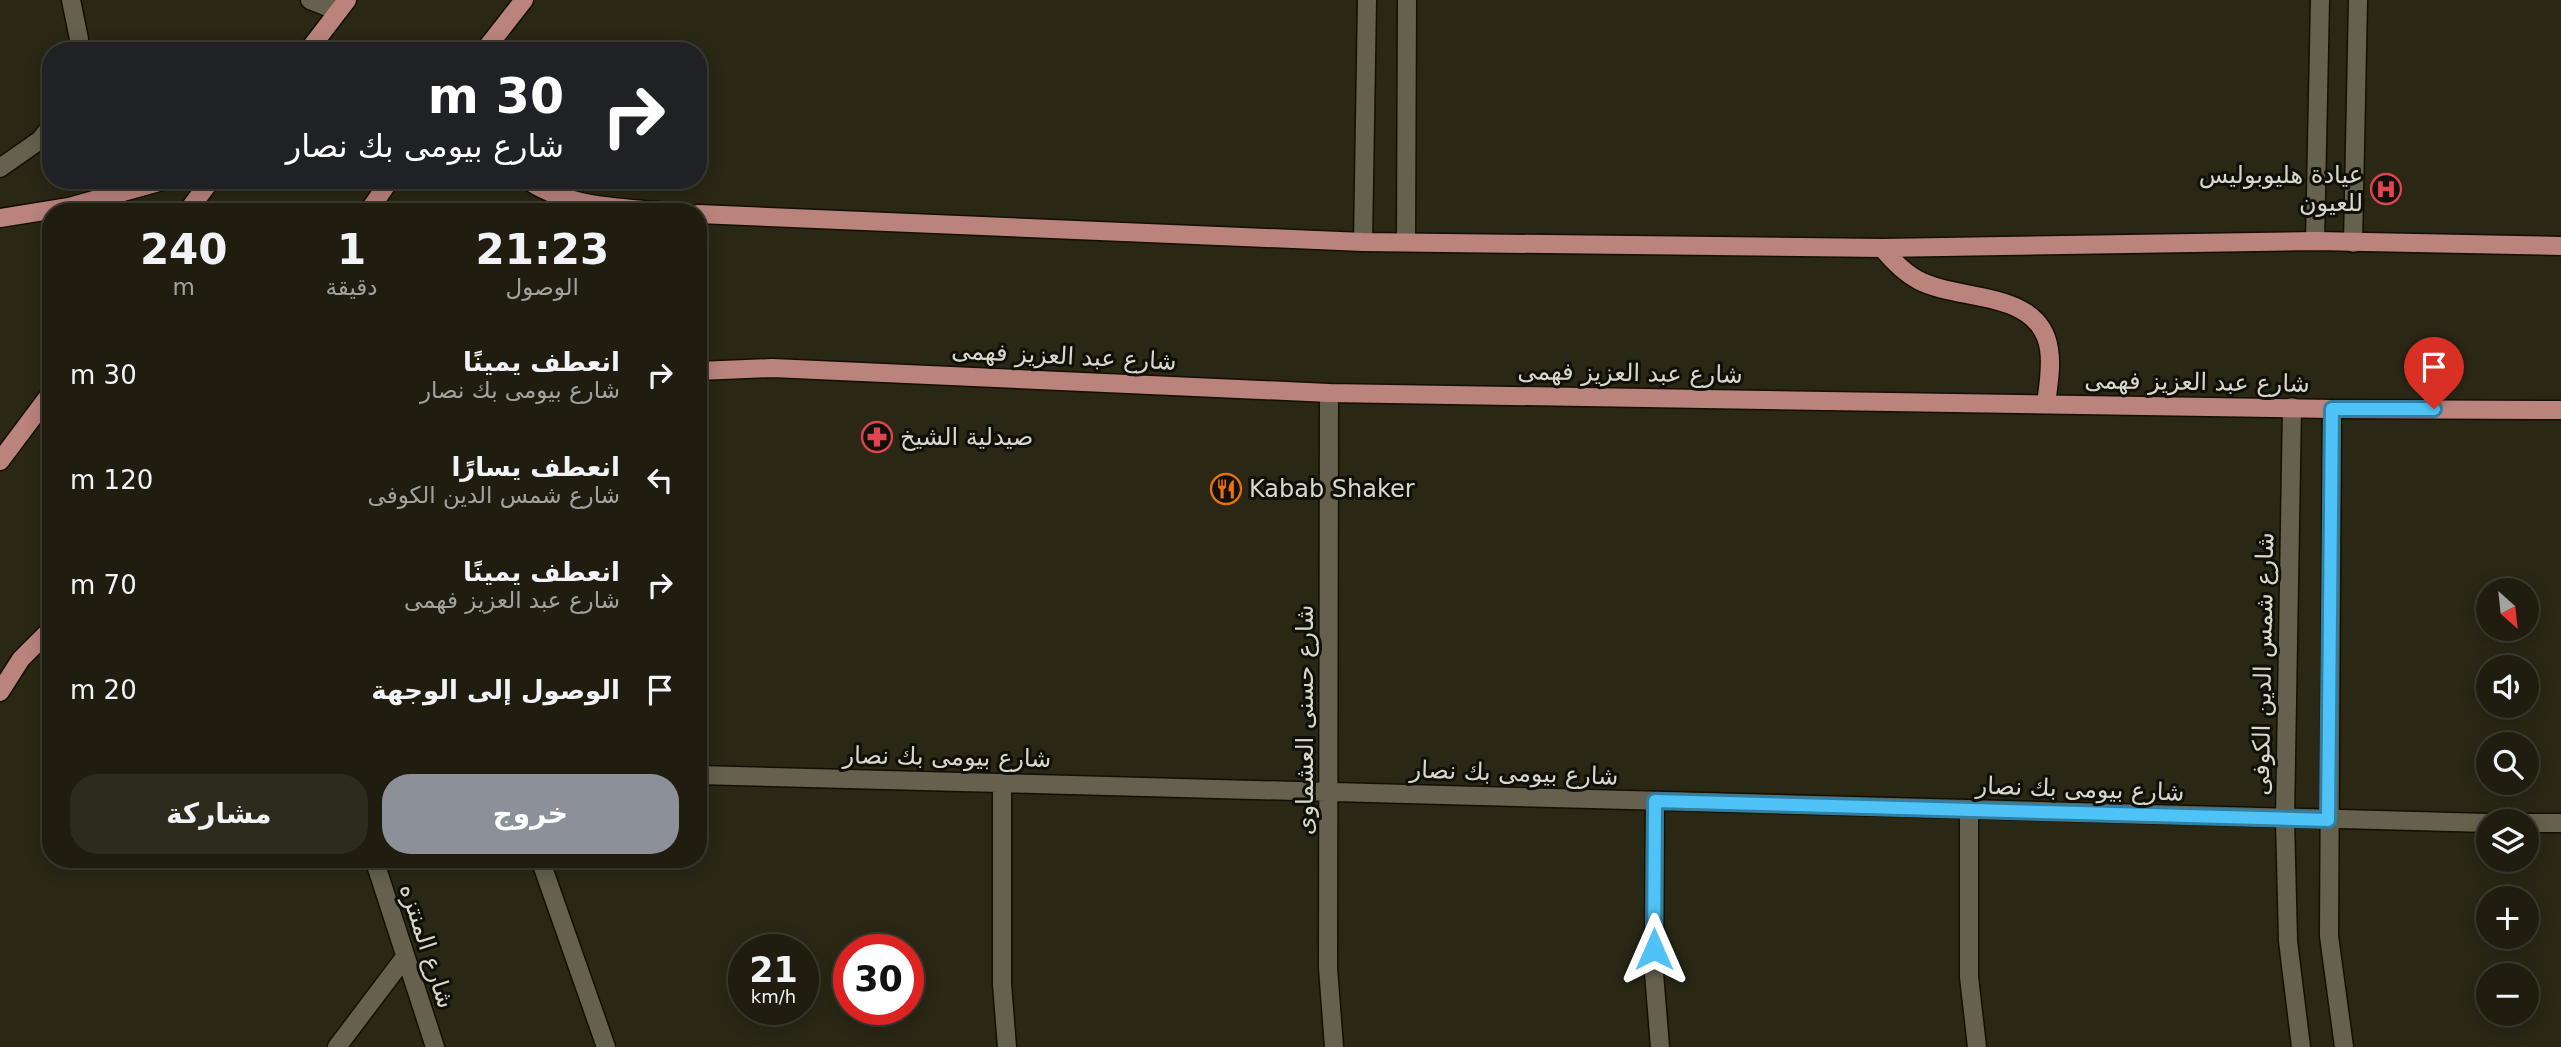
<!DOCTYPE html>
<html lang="ar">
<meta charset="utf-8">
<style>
:root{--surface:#201d10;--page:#2d2a1e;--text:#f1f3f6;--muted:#a2a29f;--line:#3d3b30;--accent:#8c9099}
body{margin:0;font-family:"DejaVu Sans","Noto Sans Arabic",sans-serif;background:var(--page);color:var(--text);direction:rtl;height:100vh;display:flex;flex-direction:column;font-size:26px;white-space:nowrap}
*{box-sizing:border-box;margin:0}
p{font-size:23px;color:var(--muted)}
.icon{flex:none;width:38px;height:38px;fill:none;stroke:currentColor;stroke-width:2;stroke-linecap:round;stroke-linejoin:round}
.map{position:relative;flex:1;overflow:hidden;direction:ltr}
.side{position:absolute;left:42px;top:203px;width:665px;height:665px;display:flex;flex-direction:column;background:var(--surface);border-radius:28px;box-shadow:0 4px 18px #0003,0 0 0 2px var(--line);direction:rtl}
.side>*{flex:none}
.top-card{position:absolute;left:42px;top:42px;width:665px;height:147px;border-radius:28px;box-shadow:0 4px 18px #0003,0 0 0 2px var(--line);direction:rtl;background:#202124;color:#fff;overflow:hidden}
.needle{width:46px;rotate:153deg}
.fabs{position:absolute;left:2476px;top:578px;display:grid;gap:14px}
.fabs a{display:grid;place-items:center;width:63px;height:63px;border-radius:50%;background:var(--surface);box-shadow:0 4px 18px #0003,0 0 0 2px var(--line);font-size:35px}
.speed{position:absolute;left:728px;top:934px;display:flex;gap:14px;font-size:35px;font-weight:700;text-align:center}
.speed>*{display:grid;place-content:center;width:91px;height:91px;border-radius:50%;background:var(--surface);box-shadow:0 4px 18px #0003,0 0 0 2px var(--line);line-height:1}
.speed small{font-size:18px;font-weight:400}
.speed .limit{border:10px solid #d22;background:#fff;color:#111}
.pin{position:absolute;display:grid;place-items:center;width:60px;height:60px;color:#fff;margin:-72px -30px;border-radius:50% 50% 50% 0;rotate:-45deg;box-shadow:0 0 7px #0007}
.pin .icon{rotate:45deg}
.me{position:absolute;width:77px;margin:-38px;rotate:0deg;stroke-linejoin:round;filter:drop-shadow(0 0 5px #0008)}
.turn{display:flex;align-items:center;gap:24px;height:147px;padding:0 28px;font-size:32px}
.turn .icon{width:91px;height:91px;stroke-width:2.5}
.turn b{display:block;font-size:49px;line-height:60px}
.eta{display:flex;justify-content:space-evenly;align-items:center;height:119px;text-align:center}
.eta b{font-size:42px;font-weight:800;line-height:49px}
.cta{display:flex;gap:14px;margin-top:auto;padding:14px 28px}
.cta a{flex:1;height:80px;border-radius:28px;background:var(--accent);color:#fff;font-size:28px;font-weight:800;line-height:80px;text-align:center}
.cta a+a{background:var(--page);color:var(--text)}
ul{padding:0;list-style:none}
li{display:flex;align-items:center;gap:21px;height:105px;padding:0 28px}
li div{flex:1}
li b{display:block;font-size:26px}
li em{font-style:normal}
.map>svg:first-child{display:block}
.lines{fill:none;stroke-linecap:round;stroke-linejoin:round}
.minor-casing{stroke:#130f02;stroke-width:21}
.major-casing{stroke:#130f02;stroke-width:21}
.minor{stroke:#65614e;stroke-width:18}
.major{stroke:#ba847d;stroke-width:18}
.route-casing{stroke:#337fa1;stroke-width:18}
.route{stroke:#4fc3f7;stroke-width:12}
.labels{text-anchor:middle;stroke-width:6;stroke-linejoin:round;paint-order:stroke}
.poi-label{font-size:24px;fill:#d9d7cc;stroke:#111008;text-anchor:start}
.street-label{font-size:24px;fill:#d9d7cc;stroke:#111008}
</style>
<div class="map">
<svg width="2561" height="1047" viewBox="0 0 2561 1047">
<rect width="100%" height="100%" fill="#2a2715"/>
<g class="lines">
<g class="minor-casing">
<path id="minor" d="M71 0 79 39 78 51
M310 0 338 11
M0 168 40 140 51 126
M2315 241 2320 0
M1363 242 1367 0
M1406 242 1407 0
M2353 243 2358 0
M1329 393 1328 968 1334 1047
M2292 407 2285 819 2288 941 2301 1047
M2332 409 2329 936 2344 1047
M698 775 2488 823
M1002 783V984L1007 1047
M1655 801 1654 973 1660 1047
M1969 810V977L1977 1047
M2527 823H2561
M374 859 435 1047
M540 859 606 1047
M337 1047 405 957"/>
</g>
<g class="major-casing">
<path id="major" d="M308 51 347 0
M484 51 524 0
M527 180C569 208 617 207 666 212
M187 212 211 180
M368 212 390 180
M698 214 1363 242 1882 248 2315 241 2561 246
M0 218 69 207 166 180
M1882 248C1892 260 1903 272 1918 280 1959 302 2040 289 2049 349 2052 367 2048 387 2046 404
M698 371 772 368 1329 393 2332 409 2561 410
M0 461 51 393
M0 692 21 659 51 629"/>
</g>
<use href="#minor" class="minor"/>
<use href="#major" class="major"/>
</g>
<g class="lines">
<g class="route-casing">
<path id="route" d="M1654 949 1655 801 2328 820 2332 409H2434"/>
</g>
<use href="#route" class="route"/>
</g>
<defs>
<g id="hospital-ring" transform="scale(1.575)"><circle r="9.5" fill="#111008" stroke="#e0444e" stroke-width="1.5"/><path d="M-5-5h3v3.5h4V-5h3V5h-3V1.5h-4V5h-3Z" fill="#e0444e"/></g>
<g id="pharmacy-ring" transform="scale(1.575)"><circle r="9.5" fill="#111008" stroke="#e0444e" stroke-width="1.5"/><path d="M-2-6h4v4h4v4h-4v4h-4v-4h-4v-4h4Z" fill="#e0444e"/></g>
<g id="restaurant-ring" transform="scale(1.575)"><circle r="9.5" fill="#111008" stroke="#e8710a" stroke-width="1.5"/><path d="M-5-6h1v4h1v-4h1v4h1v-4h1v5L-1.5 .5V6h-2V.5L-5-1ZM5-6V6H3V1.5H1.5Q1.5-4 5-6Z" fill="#e8710a"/></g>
</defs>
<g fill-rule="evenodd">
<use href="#hospital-ring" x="2386" y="189"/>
<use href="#pharmacy-ring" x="877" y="437"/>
<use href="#restaurant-ring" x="1226" y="489"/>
</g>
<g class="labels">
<g class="poi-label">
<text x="2363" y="183" text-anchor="end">عيادة هليوبوليس<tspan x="2363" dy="28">للعيون</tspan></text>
<text x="900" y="445">صيدلية الشيخ</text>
<text x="1249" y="497">Kabab Shaker</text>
</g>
<g class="street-label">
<text transform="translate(1064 356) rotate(3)" y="8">شارع عبد العزيز فهمى</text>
<text transform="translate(1630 373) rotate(1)" y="8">شارع عبد العزيز فهمى</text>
<text transform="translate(2197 382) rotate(1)" y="8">شارع عبد العزيز فهمى</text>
<text transform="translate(2263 664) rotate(-89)" y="8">شارع شمس الدين الكوفى</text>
<text transform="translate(1305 720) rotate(-90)" y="8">شارع حسنى العشماوى</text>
<text transform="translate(947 757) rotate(1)" y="8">شارع بيومى بك نصار</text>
<text transform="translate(1514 773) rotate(2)" y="8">شارع بيومى بك نصار</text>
<text transform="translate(2080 789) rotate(2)" y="8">شارع بيومى بك نصار</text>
<text transform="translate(427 946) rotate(72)" y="8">شارع المنتزه</text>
</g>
</g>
</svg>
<div class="fabs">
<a><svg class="needle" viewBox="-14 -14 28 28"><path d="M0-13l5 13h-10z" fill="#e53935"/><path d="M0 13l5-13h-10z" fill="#a2a29f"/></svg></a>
<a><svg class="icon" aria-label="sound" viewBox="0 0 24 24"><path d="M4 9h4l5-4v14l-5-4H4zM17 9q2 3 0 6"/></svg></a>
<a><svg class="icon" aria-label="search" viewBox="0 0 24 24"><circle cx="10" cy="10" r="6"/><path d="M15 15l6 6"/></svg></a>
<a><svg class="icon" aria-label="layers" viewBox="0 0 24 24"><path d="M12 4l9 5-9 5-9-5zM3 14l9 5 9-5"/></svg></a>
<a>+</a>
<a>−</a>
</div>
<div class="speed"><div>21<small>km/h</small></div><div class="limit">30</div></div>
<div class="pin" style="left:2434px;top:409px;background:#d93025"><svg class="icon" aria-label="arrive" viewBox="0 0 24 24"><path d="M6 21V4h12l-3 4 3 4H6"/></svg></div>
<svg class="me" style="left:1654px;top:949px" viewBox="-20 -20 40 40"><path d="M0-17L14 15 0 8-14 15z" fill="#4fc3f7" stroke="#fff" stroke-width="4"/></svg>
<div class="top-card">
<div class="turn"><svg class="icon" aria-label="right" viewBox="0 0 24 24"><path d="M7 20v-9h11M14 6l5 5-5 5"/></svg><div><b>30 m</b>شارع بيومى بك نصار</div></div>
</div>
<section class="side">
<div class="eta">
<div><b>21:23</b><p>الوصول</p></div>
<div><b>1</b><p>دقيقة</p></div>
<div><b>240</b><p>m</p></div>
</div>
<ul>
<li><svg class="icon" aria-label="right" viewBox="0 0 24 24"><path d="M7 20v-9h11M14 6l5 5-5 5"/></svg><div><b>انعطف يمينًا</b><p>شارع بيومى بك نصار</p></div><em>30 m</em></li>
<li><svg class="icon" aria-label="left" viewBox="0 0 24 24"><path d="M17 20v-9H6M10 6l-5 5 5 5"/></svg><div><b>انعطف يسارًا</b><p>شارع شمس الدين الكوفى</p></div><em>120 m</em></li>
<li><svg class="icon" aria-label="right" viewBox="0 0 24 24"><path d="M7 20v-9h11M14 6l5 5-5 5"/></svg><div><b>انعطف يمينًا</b><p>شارع عبد العزيز فهمى</p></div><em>70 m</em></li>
<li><svg class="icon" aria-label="arrive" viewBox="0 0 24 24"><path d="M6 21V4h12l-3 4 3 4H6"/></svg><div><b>الوصول إلى الوجهة</b></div><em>20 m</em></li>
</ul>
<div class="cta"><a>خروج</a><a>مشاركة</a></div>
</section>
</div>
